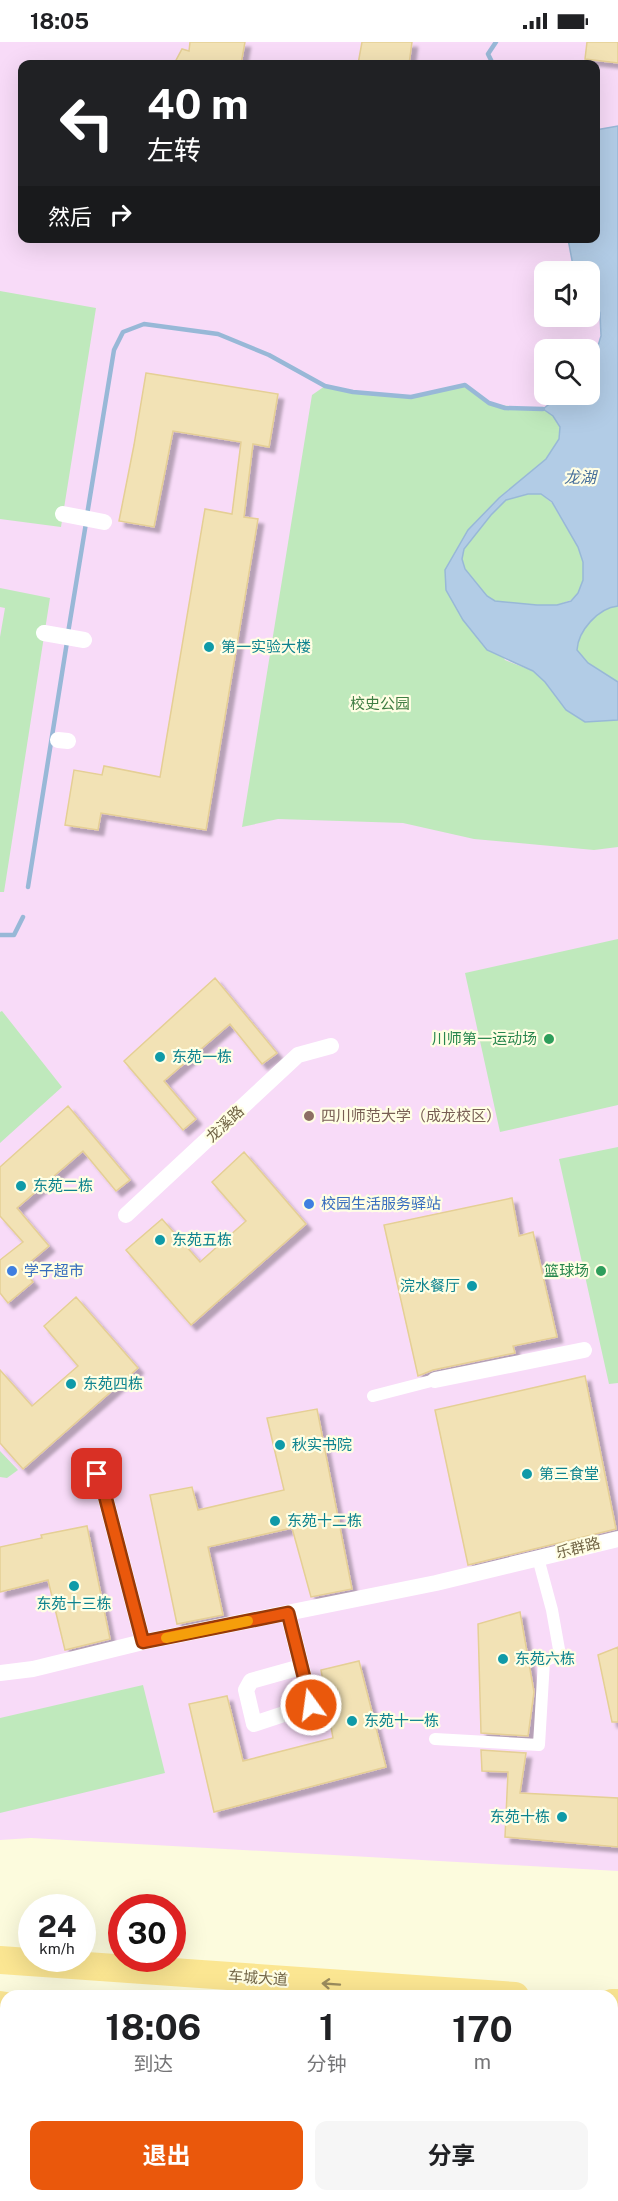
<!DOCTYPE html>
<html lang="zh">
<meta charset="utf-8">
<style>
:root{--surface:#fff;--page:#f6f6f6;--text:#202124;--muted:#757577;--accent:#ea580c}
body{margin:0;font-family:"Public Sans","Noto Sans SC",sans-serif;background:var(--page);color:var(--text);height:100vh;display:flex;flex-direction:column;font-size:22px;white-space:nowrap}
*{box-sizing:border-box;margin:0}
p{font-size:20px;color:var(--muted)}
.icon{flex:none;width:33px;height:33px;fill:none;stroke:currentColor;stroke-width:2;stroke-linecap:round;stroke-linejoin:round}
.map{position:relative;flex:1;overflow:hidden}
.side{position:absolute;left:0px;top:1948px;width:618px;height:212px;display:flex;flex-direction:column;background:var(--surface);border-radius:18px 18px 0 0;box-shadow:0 6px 24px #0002}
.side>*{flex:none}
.guide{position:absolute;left:18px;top:18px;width:582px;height:183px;border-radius:12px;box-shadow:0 6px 24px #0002;background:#202124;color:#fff;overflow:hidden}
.fabs{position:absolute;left:534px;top:219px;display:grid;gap:12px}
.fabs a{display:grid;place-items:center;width:66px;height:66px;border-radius:12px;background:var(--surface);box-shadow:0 6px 24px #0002;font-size:30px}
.speed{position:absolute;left:18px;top:1852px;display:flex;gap:12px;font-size:30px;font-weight:700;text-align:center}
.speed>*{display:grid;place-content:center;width:78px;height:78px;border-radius:50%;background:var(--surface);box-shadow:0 6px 24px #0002;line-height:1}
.speed small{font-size:15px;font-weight:400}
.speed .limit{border:9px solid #d22;background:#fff;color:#111}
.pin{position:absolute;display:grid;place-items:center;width:51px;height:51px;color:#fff;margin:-26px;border-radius:12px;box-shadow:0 3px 9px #0006}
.me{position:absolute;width:66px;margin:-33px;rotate:346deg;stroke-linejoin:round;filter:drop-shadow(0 0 4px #0008)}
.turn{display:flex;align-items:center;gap:21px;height:126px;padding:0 30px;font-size:27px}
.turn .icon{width:78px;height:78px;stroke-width:2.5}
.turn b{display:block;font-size:42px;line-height:51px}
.then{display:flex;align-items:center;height:57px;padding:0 30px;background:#0003;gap:12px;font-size:22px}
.eta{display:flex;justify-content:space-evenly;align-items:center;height:102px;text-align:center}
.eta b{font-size:36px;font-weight:700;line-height:42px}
.cta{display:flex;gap:12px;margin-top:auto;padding:12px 30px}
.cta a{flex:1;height:69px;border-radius:12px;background:var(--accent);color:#fff;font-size:24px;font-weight:700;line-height:69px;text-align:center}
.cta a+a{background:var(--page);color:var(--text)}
.status{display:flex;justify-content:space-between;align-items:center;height:42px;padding:0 30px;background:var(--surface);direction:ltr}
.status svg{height:16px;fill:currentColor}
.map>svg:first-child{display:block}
.education{fill:#f8dbf8;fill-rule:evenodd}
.green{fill:#bfe9bc}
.water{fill:#b2cce6;stroke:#98b8d7;stroke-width:1.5;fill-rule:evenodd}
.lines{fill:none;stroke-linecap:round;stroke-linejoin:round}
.stream{stroke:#98b8d7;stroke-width:4.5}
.building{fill:#f2e2b5;stroke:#e5cf95;stroke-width:1.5;filter:url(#shadow)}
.pedestrian{stroke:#fff;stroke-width:12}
.minor{stroke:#fff;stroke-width:16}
.trunk{stroke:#fbe692;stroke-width:28}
.oneway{stroke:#9b8c5d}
.route-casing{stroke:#983908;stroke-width:15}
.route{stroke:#ea580c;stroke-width:10}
.slow{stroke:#f59e0b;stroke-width:10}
.culture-dot{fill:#0f9aa8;stroke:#fffee4;stroke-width:2}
.leisure-dot{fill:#2e9e5b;stroke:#fffee4;stroke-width:2}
.education-dot{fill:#8d6e63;stroke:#fffee4;stroke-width:2}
.shop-dot{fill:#3f7fe0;stroke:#fffee4;stroke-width:2}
.labels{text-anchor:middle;stroke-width:4.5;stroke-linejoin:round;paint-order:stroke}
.culture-label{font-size:15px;fill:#0d838f;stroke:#fffee4;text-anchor:start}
.park-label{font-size:15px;fill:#407e43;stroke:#fffee4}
.leisure-label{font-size:15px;fill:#27864d;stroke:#fffee4;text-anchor:end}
.education-label{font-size:15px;fill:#785e54;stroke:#fffee4;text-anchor:start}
.street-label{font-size:15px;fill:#726546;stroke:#fffee4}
.shop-label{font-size:15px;fill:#366cbe;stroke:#fffee4;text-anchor:start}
.water-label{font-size:16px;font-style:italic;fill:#48709b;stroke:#fffee4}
</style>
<div class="status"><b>18:05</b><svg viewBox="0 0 49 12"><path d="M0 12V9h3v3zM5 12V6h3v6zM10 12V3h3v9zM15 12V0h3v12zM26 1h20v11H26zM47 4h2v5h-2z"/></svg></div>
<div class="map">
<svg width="618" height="2159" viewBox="0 0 618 2159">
<defs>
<filter id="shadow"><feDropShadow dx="5.5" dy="5.5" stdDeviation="1.5" flood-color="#0004"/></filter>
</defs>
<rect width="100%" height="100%" fill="#fcfbdd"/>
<path class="education" d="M0 0H618V1829L31 1796 0 1798ZM22 22H596V196H22ZM544 230H590V274H544ZM544 308H590V352H544Z"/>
<path class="green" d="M0 249 96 266 61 485 0 477Z
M465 343 484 359 498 363 543 367 553 374 560 385 559 397 546 417 499 456 445 528 505 618 533 629 545 640 566 668 585 680 618 678V805L594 808 474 797 403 781 278 777 242 785 312 353 325 344 353 350 411 355Z
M528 452H541L552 461 578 505 583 520V538L578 551 571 558 557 563H537L495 559 487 554 465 527 462 517 464 507 491 473 506 458Z
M0 546 50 556 4 850H0V595L5 566 0 565Z
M618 564V640L588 621 577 609C578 589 598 566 618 564Z
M618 897V1063L500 1090 465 931Z
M2 969 62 1045 0 1101V970Z
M618 1105V1341L609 1342 559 1117Z
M0 1409 18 1428 7 1436 0 1435Z
M143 1643 165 1731 0 1771V1676Z"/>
<path class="water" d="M618 84V564C598 566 578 589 577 608L588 621 618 640V678L585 680 566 668 545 640 533 629 487 608 463 578 446 548 445 528 468 488 499 456 546 417 559 397 560 385 553 374 543 367 561 353 590 352V324L594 317 601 294 600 271 590 248V230L574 229 568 197 596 196V88ZM528 452H541L552 460 578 505 583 520V538L578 551 571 559 557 563H537L495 559 487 554 465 527 462 517 464 507 491 473 506 458Z"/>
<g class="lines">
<path class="stream" d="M493 22 488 12 496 0
M87 473 114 308 123 290 144 282 218 292 269 313 325 344 353 350 411 355 465 343 489 361 505 366 543 367
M68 591 86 481
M28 845 67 600
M0 893H14L23 875"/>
</g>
<path class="building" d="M190 0H245L241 22H174L182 7 189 9Z
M362 0H412L409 22H358Z
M587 0H618V21L585 17Z
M146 331 278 352 269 405 253 402 244 475 258 477 206 788 101 771 98 788 65 783 74 728 102 733 104 724 160 735 205 467 232 472 241 400 173 389 154 485 119 479 134 403Z
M215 936 277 1011 262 1022 230 982 164 1039 196 1077 183 1088 124 1019Z
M68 1064 130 1138 116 1149 83 1109 17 1166 49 1204 22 1227 33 1240 8 1261 0 1251V1218L23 1200 0 1174V1125Z
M244 1110 306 1182 191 1283 126 1208 162 1177 200 1220 246 1179 212 1140Z
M512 1156 519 1194 533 1190 557 1295 513 1304 515 1311 433 1328 418 1334 384 1183Z
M76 1255 138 1326 23 1427 0 1401V1328L32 1364 78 1324 44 1284Z
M585 1334 616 1487 468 1523 435 1368Z
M317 1367 352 1547 311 1555 292 1486 208 1505 223 1573 177 1582 150 1453 192 1445 198 1468 284 1448 267 1376Z
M87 1484 110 1597 65 1608 48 1538 0 1550V1505L42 1496 41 1493Z
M520 1570 534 1650 528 1694 481 1691 478 1582Z
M618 1605V1680H612L598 1613Z
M359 1619 386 1725 214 1770 189 1662 227 1654 243 1719 333 1696 321 1628Z
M481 1708 526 1711 520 1751 618 1756V1805L505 1795 508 1730 482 1729Z"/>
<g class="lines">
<path class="pedestrian" d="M373 1354 435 1338
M435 1697 539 1703 544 1619 560 1613 552 1568 538 1516"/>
<path class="minor" d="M63 472 104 480
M44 591 84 598
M58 698 68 699
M126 1173 298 1013 331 1004
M435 1338 584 1308
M288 1571 311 1663 254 1682 246 1648 251 1639 301 1625
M143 1600 436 1541 618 1497
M0 1631 33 1627 143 1600 102 1442 97 1432"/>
<path class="trunk" d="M0 1918 515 1954
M612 1961H618
M0 1963 6 1964
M612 2010 618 2011"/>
</g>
<defs><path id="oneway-shaft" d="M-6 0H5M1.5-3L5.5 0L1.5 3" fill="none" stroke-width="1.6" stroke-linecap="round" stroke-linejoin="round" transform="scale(1.5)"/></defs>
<use class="oneway" href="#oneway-shaft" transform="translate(331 1942) rotate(-176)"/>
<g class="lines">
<g class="route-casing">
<path id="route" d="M97 1432 102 1442 143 1600 288 1571 311 1663"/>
</g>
<use href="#route" class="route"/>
<path class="slow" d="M166 1596 248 1579"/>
</g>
<g class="culture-dot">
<circle cx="209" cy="605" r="6"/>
<circle cx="160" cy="1015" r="6"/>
<circle cx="21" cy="1144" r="6"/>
<circle cx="160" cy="1198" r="6"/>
<circle cx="472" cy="1244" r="6"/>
<circle cx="71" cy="1342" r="6"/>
<circle cx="280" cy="1403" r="6"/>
<circle cx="527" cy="1432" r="6"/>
<circle cx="275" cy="1479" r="6"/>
<circle cx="74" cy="1544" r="6"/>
<circle cx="503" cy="1617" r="6"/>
<circle cx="352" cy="1679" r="6"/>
<circle cx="562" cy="1775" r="6"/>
</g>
<g class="leisure-dot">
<circle cx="549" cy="997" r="6"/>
<circle cx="601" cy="1229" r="6"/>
</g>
<circle class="education-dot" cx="309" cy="1074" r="6"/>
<g class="shop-dot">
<circle cx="309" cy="1162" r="6"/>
<circle cx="12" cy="1229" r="6"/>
</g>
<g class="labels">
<g class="culture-label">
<text x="221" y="610">第一实验大楼</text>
<text x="172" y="1020">东苑一栋</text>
<text x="33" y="1149">东苑二栋</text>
<text x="172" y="1203">东苑五栋</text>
<text x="460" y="1249" text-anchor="end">浣水餐厅</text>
<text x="83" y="1347">东苑四栋</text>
<text x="292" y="1408">秋实书院</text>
<text x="539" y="1437">第三食堂</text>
<text x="287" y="1484">东苑十二栋</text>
<text x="74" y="1567" text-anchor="middle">东苑十三栋</text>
<text x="515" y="1622">东苑六栋</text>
<text x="364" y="1684">东苑十一栋</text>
<text x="550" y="1780" text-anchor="end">东苑十栋</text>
</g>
<g class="park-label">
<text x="380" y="667">校史公园</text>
</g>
<g class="leisure-label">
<text x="537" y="1002">川师第一运动场</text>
<text x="589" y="1234">篮球场</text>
</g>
<g class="education-label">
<text x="321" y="1079">四川师范大学（成龙校区）</text>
</g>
<g class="street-label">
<text transform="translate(225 1082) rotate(-43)" y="5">龙溪路</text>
<text transform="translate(578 1506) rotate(-14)" y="5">乐群路</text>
<text transform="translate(258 1936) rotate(4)" y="5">车城大道</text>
</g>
<g class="shop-label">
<text x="321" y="1167">校园生活服务驿站</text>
<text x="24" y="1234">学子超市</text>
</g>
<g class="water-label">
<text x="580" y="441">龙湖</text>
</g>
</g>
</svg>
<div class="fabs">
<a><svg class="icon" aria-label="sound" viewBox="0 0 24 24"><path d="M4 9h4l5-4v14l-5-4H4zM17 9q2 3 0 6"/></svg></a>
<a><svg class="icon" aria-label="search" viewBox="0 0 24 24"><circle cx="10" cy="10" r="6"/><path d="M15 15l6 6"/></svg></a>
</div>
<div class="speed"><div>24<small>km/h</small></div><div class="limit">30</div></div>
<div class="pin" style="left:97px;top:1432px;background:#d93025"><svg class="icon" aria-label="arrive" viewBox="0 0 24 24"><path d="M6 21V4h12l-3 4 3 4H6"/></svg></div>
<svg class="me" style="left:311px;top:1663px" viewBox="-20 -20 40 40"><circle r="17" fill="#ea580c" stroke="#fff" stroke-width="3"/><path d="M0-11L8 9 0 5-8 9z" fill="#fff"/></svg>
<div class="guide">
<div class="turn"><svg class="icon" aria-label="left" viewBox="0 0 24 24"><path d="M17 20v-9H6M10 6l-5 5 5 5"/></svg><div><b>40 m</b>左转</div></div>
<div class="then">然后<svg class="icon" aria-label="right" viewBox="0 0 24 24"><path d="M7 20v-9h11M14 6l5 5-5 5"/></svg></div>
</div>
<section class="side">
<div class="eta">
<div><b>18:06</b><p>到达</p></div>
<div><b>1</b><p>分钟</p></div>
<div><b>170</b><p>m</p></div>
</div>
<div class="cta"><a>退出</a><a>分享</a></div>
</section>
</div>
